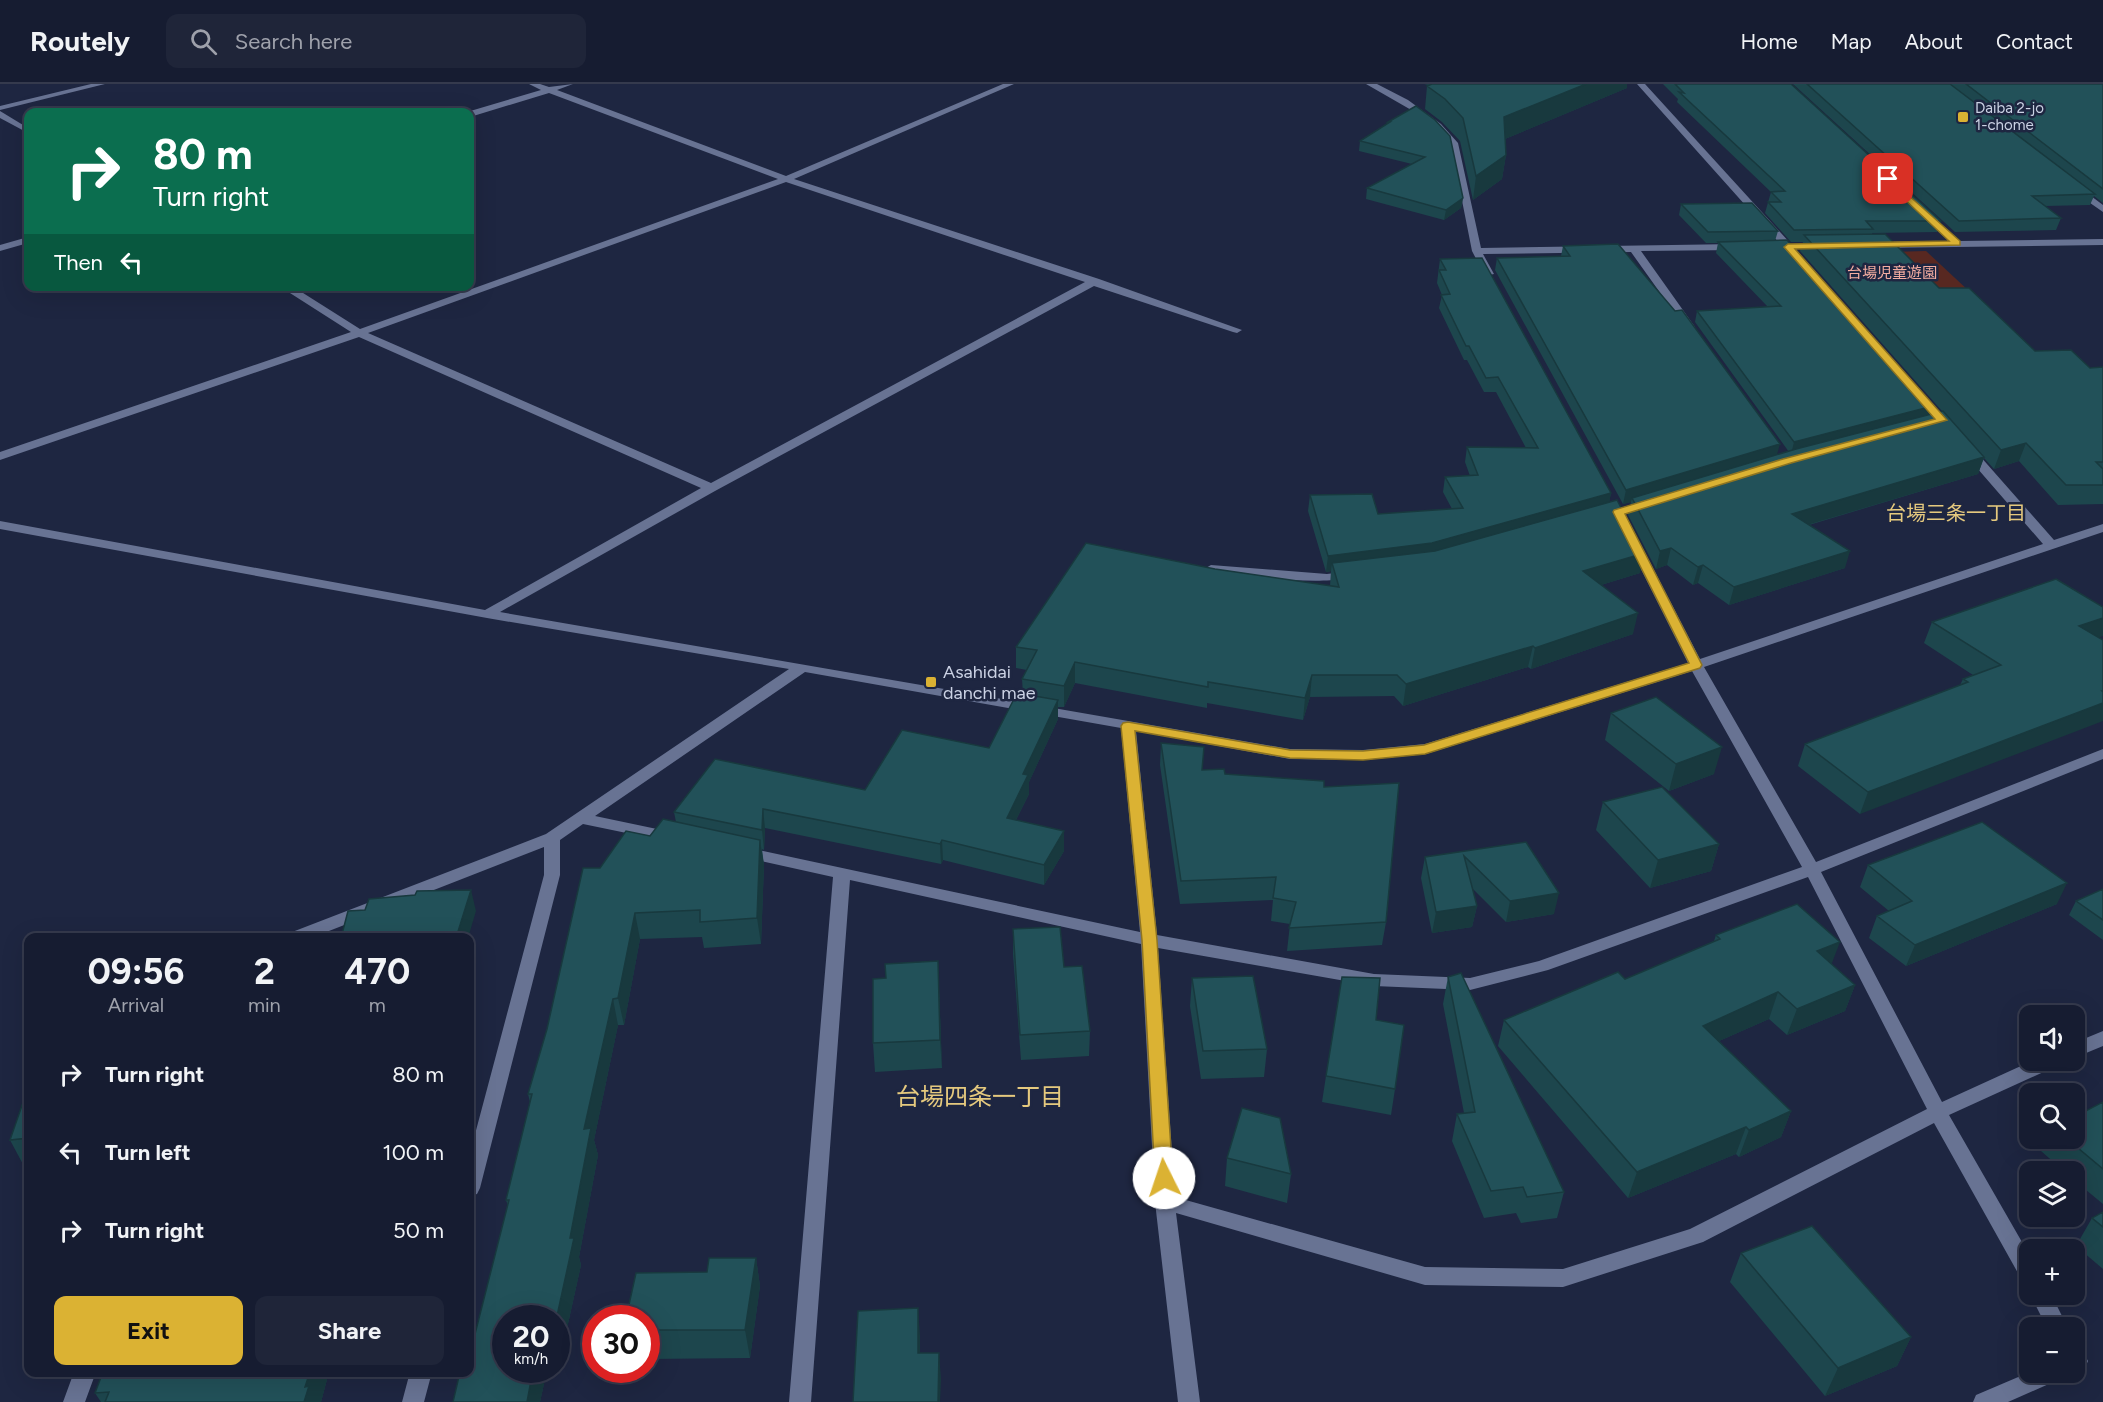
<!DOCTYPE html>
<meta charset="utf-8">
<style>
:root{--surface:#161c31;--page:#1f2539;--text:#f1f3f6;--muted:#9ea1ab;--line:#353a4d;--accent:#dbb233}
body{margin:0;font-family:Figtree,"Noto Sans JP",sans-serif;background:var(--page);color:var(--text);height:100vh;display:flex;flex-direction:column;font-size:22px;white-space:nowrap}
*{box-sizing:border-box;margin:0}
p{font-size:20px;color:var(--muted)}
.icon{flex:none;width:33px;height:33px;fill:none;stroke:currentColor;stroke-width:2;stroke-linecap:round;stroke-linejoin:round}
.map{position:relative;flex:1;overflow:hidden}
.side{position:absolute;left:24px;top:849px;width:450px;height:444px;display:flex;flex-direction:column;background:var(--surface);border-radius:12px;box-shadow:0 6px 24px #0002,0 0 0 2px var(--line)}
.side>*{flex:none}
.top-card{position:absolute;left:24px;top:24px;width:450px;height:183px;border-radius:12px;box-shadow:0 6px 24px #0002,0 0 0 2px var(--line);background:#0b6e4f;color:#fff;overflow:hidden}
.controls{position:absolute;left:2019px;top:921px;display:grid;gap:12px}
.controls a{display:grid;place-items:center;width:66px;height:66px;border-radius:12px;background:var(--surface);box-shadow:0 6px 24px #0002,0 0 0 2px var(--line);font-size:30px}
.speed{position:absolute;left:492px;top:1221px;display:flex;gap:12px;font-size:30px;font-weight:700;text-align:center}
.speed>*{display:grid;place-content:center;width:78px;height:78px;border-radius:50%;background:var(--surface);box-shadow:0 6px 24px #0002,0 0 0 2px var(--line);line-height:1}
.speed small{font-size:15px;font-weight:400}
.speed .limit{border:9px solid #d22;background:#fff;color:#111}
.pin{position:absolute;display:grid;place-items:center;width:51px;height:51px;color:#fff;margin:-26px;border-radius:12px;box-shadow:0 3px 9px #0006}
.me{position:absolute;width:66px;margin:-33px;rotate:356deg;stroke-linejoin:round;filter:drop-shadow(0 0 4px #0008)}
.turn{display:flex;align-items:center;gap:21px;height:126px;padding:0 30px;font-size:27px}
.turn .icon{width:78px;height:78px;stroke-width:2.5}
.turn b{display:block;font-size:42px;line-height:51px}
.then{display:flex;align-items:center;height:57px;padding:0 30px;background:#0003;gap:12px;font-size:22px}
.eta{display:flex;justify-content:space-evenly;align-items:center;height:102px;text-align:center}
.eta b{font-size:36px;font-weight:700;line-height:42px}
.button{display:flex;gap:12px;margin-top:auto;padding:12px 30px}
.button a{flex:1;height:69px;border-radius:12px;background:var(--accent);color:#111;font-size:24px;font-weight:700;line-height:69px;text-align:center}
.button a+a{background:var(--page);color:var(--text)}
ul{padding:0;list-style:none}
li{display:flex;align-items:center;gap:18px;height:78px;padding:0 30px}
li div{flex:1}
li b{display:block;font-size:22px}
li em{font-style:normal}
header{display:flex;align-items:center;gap:36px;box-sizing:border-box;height:84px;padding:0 30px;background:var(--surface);border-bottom:2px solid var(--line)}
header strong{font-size:28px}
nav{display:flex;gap:33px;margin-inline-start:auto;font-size:21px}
.search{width:420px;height:54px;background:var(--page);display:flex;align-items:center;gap:15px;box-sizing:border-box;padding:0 21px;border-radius:12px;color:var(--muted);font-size:22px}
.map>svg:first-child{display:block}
.green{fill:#582821}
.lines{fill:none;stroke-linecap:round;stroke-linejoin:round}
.minor{fill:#687393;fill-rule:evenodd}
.wall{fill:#1d464d}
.shaded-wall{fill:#18393e}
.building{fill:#225159;stroke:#18393e;stroke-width:1.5}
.route{fill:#dbb233;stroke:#8e7421;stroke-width:1.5}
.poi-dot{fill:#dbb233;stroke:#1e2641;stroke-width:2}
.labels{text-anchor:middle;stroke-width:5;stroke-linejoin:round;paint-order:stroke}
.far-poi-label{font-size:15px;fill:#cbd2e4;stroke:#1e2641;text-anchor:start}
.far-park-label{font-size:15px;fill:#f4ada1;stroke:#1e2641}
.poi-label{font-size:18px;fill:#cbd2e4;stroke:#1e2641;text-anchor:start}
.neighbourhood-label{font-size:20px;fill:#e5c97e;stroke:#1e2641}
.near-neighbourhood-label{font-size:24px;fill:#e5c97e;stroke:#1e2641}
</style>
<header>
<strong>Routely</strong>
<div class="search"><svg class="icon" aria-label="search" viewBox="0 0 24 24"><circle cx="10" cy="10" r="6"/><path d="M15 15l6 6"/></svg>Search here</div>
<nav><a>Home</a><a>Map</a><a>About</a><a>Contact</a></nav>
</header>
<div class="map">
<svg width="2103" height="1318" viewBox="0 0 2103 1318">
<rect width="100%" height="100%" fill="#1e2641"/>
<path class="green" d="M1926 167 1970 208 1854 210 1814 170Z"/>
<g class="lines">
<path class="minor" d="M91 0H105L0 26V22Z
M529 0H540L549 3 573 0 557 6 786 92 1003 0H1014L794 95 1099 195 1242 246 1237 249 1233 248 1094 202 715 407 500 528 1290 665 1363 666 1425 660 1688 579 1628 459 1629 456 1634 455 1640 459 1700 575 2043 460 1964 369V363H1972L2054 456 2103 440V448L1704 583 1816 778 2103 665V675L1821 788 1942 1018 2034 976H2062L2059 981 1949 1031 2030 1172V1201L2023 1198 1934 1039 1703 1158 1563 1203 1425 1201 1176 1129 1200 1318H1178L1155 1118 1141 860 850 796 811 1318H789L833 793 738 772 736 768 738 764 744 763 1140 848 1121 644 805 588 595 732 676 749 678 753 676 757 670 758 583 740 560 756V791L480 1104 477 1110 470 1112V1069L544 791V763L311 854H285L287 850 546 750 789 585 487 534 0 445V437L485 526 701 404 359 253 0 376V368L351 248 279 202H292L360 245 778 95 549 9 470 33V28H467L541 6ZM786 98 1085 198 711 399 368 249ZM1692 587 1802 783 1539 877 1470 894 1374 890 1157 851 1136 647 1290 675 1363 676 1426 670ZM1808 793 1927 1025 1690 1145 1563 1185 1425 1183 1175 1113 1158 864 1374 902 1470 906 1548 886Z
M1366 0H1377L1408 16 1441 40 1458 59 1481 164 1737 160 1742 163 1737 166 1641 167 1695 243 1690 246 1686 245 1631 168 1483 170 1494 190 1485 192 1472 167 1451 61 1435 44 1413 27Z
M1637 0H1645L1791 160 1821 159 1826 162 1824 164 1796 165 1798 168 1793 171 1786 166 1770 165V161L1780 160Z
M0 27 28 44V49L0 34Z
M2073 103H2079L2103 121V128L2073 107Z
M1924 126 1960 157 2103 155V161L1875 164 1870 161 1875 158 1949 157 1921 131 1919 129Z
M28 153V159L0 167V161Z
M1211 481 1327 490 1351 487 1358 491C1346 503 1227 493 1206 488L1204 485Z
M2103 947V962L2074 974V959Z
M2030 1210H2051L2068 1244H2047Z
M2074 1264 2082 1266 2088 1277 2085 1284 2074 1288Z
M74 1288H96L85 1318H63Z
M410 1288H432L424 1318H402Z
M2030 1288H2063L2060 1295 2008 1318H1973L1976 1311Z"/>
</g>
<path class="wall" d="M1424 0H1627V4L1505 55 1506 71 1502 95 1473 116 1460 57 1442 38 1425 25 1427 2 1429 1Z
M1663 0H1791L1941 137 1937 148 1872 149V150L1939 204 2035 267 2090 284 2103 283V420L2058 421 2019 377 1994 385 1984 374 1978 390 1809 441 1845 484 1729 521 1698 499 1693 501 1667 481 1656 485 1628 431 1631 418 1623 420 1495 186 1497 174 1561 172 1563 162 1777 371 1789 368 1695 238 1697 227 1768 223 1716 169 1718 159H1706L1679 131 1681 120 1778 147 1775 157 1930 330 1942 327 1800 167 1803 158H1791L1765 129 1771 108 1677 18 1678 15Z
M1793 0H2103V119L2094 112 2090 121 2045 122 2061 134 2056 146 1955 148Z
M1416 22 1463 114 1461 124 1444 136 1366 115 1367 104 1412 80 1359 67 1360 57 1388 40V38Z
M1440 175 1611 409 1609 418 1640 489 1601 501 1633 550 1531 585 1528 583 1403 622 1394 612 1310 613 1303 636 1207 619V624L1075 599 1064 623H1058V635L1029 698V710L1016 736 1064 747V767L1044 801 943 776 941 780 765 744 764 766 762 765 764 781 761 860 704 864 702 853 640 855 624 941H618L594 1056 598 1071 579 1173 581 1181 564 1258H556V1234H506V1286H547L540 1318H453L474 1254 508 1122 506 1116 530 1018 528 1010 600 784 650 752 676 738 674 728 865 706 989 664 1023 610 1022 595 1027 586 1016 584V563L1215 485 1330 502 1331 487 1326 488 1308 427 1310 411 1378 430 1452 425 1443 408 1445 393 1470 392 1465 378 1467 363 1526 364 1496 308H1484L1467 276H1464L1439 224 1442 211 1437 199Z
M1932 538 2098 553 1860 730 1798 682 1805 660 1960 601 1963 595 1973 591 1924 559Z
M1611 629 1714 690 1669 707 1605 656Z
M1161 659 1202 686 1225 690 1324 703 1386 838 1382 861 1287 867 1290 840 1271 837 1273 816 1180 820 1160 681Z
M1603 718 1719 760 1711 787 1650 804 1596 746Z
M1526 758 1554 830 1506 838 1472 804 1477 822 1472 843 1432 849 1421 794 1425 773Z
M1868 781 2057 820 1906 882 1869 854 1877 832 1889 827 1860 803Z
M2103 805V856L2069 831 2076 817Z
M1013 845 1064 883 1090 947 1089 972 1021 976 1013 870Z
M1716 851 1832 880 1855 901 1845 927 1787 951 1769 935 1719 957 1791 1027 1781 1053 1739 1073 1736 1070 1628 1114 1498 962 1504 936 1625 895 1714 857Z
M938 877 942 984 875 988 873 959Z
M1448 893 1564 1108 1557 1134 1521 1139 1516 1129 1484 1134 1452 1057 1457 1030 1464 1029 1443 920Z
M1192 894 1267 965 1264 993 1201 995 1190 922Z
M1376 936 1395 1005 1391 1031 1322 1018 1326 992Z
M28 1004V1084H25L10 1056Z
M2103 1018V1120L2074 1096V1088H2065L2041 1067 2048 1054H2074Z
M1227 1074 1291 1090 1287 1119 1225 1102Z
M2103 1128V1185L2076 1162 2092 1134Z
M1741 1169 1911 1253 1897 1282 1825 1312 1730 1198Z
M756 1174 760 1202 750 1274 646 1275V1234Z
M103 1288H329L321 1318H101L95 1309Z"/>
<path class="shaded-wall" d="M1586 0H1627V4L1500 57 1504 33Z
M1506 71 1502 95 1473 116 1476 92Z
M1463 114 1461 124 1444 136 1446 126Z
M1933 322 1929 334 1791 370 1794 358Z
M2026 359 2019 377 1994 385 2001 366Z
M1780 360 1776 374 1632 414 1631 418 1623 420 1626 406Z
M1984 373 1978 390 1787 447 1792 430Z
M1611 409 1608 425 1430 475 1332 479 1331 487 1326 488 1328 472Z
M1671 464 1667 481 1656 485 1660 467Z
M1850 467 1845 484 1729 521 1734 503Z
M1645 469 1640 489 1578 508 1583 487Z
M1703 481 1698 499 1693 501 1698 483Z
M1638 529 1633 550 1531 585 1535 564Z
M2103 534V552L2070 563 2079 542Z
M1533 562 1528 583 1403 622 1406 600Z
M1075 578V599L1064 623V602Z
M1312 591 1310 613 1303 636 1305 614Z
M2103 607V637L1860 730 1868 708Z
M1058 616V635L1029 698V710L1007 754V734L1023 690Z
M1722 663 1714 690 1669 707 1676 680Z
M763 725 765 744 764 766 762 746Z
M1064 747V767L1044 801V781Z
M760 756 764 781 761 860 757 834Z
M942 756 943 776 941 780 940 760Z
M1719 760 1711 787 1650 804 1658 776Z
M2067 799 2057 820 1906 882 1915 861Z
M471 806 476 827 468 854H456Z
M1559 809 1554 830 1506 838 1510 817Z
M1477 822 1472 843 1432 849 1436 828Z
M635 829 640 855 624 941 618 914Z
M1840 858 1830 884 1817 867Z
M938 877 939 905 942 984 940 956Z
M1855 901 1845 927 1787 951 1797 925Z
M1778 908 1769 935 1694 968 1703 942Z
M613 915 618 941 594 1056 598 1071 579 1173 581 1181 564 1258 557 1232 570 1154 584 1045Z
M1791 1027 1781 1053 1739 1073 1749 1046Z
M1746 1043 1736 1070 1628 1114 1637 1088Z
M756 1174 760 1202 750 1274 745 1246Z
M918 1224 920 1251V1296L918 1269Z
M1911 1253 1897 1282 1825 1312 1838 1284Z
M939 1269 941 1295 940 1318H938Z
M533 1286H547L540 1318H527Z
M310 1288H329L321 1318H304L305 1303Z"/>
<path class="building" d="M1432 0H1586L1504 33 1506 71 1476 92 1463 34 1445 15 1427 2Z
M1675 0H1791L1941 137H1866L1873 145 1794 146 1768 118H1781L1771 108 1785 107 1679 8 1684 9Z
M1807 0H1950L2095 110 2032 112 2061 134 1959 137Z
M1966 0H2103V105Z
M1416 22 1435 36 1450 52 1463 114 1446 126 1367 104 1425 73 1360 57 1390 38H1388Z
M1752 119 1778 147 1708 148 1681 120Z
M1885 150 1939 204H1969L2035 267 2071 266 2090 284 2103 283V378H2096L2103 385V401H2066L2026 359 2001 366 1804 151Z
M1787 156 1933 322 1794 358 1697 227 1781 222 1718 158Z
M1618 160 1675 227 1682 226 1780 360 1626 406 1497 174 1570 172 1563 162Z
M1482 174 1611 409 1432 459 1328 472 1310 411 1372 410 1378 430 1463 424 1445 393 1478 391 1467 363 1538 364 1498 293 1486 294 1469 262H1466L1441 211 1450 210 1439 186H1446L1440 175Z
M1943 327 1984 373 1792 430 1850 467 1734 503 1703 481 1698 483 1671 464 1660 467 1632 414 1796 365Z
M1617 416 1645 469 1583 487 1638 529 1535 564 1533 562 1406 600 1397 591H1312L1305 614 1208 598V603L1075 578 1064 602 1022 595 1037 566 1016 563 1086 459 1215 485 1339 503 1332 479 1435 467Z
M2056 495 2103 523V534L2079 542 2103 556V607H2102L2103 608V619L1868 708 1805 660 1968 598 1963 595 2001 581 1932 538Z
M1017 609 1058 616 1023 690 1028 691 1007 734 1064 747 1044 781 942 756 940 760 763 725 762 746 674 728 715 675 865 706 902 646 989 664Z
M1656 613 1722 663 1676 680 1611 629Z
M1161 659 1204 663 1202 686 1224 685 1225 690 1324 697V703L1399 699 1386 838 1289 844 1296 818 1273 814 1276 793 1181 797Z
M1662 703 1719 760 1658 776 1603 718Z
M663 735 760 756 757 834 700 838V826L635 829 618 914 613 915 584 1045 591 1044 570 1154H574L557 1232H544V1234H506V1286H533L527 1318H453L460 1288H470V1254H474L509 1116H506L532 1010H528L547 945 583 784H600L626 747 650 752Z
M1982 738 2067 799 1915 861 1877 832 1912 817 1868 781Z
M1526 758 1559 809 1510 817 1464 772 1477 822 1436 828 1425 773Z
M2103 805V836L2076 817Z
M471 806 456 854H341L348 827 365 826 369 815 415 811 417 807Z
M1797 820 1840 858 1817 867 1855 901 1797 925 1778 908 1703 942 1791 1027 1749 1046 1746 1043 1637 1088 1504 936 1618 888 1625 895 1720 855 1716 851Z
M1060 843 1064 883 1082 882 1090 947 1020 951 1013 845Z
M938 877 940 956 873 959V895L886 894 885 880Z
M1461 889 1564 1108 1527 1113 1523 1103 1491 1107 1457 1030 1475 1028 1448 893Z
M1253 892 1267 965 1203 967 1192 894Z
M1342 893 1380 894 1376 936 1404 941 1395 1005 1326 992Z
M28 1004V1054L10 1056Z
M2103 1018V1085L2066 1054H2074V1033Z
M1242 1024 1280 1034 1291 1090 1227 1074Z
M2103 1128V1143L2092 1134Z
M1812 1142 1911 1253 1838 1284 1741 1169Z
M709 1174H756L745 1246H646V1234H626L636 1189 707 1188Z
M918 1224V1269H939L938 1318H853L858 1227Z
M103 1288H310L305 1303 309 1302 304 1318H105L109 1308 95 1309Z"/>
<path class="route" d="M1888 93 1960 157V161L1795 165 1947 336 1791 379 1625 430 1702 581 1700 584 1425 670 1363 676 1290 674 1135 647 1157 856 1173 1094 1170 1099 1164 1101 1158 1099 1155 1094 1142 856 1121 642 1123 639 1128 638 1290 666 1363 667 1424 661 1689 579 1613 428 1614 426 1783 375 1935 335 1784 163 1788 160 1949 157 1885 97V94Z"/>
<g class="poi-dot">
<rect x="1957" y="27" width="12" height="12" rx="3"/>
<rect x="925" y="592" width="12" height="12" rx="3"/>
</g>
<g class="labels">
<g class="far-poi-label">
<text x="1975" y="29">Daiba 2-jo<tspan x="1975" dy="17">1-chome</tspan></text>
</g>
<g class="far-park-label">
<text x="1892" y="194">台場児童遊園</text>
</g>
<g class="poi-label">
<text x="943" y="594">Asahidai<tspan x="943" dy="21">danchi mae</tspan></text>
</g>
<g class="neighbourhood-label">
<text x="1956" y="436">台場三条一丁目</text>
</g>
<g class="near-neighbourhood-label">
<text x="980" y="1021">台場四条一丁目</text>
</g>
</g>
</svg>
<div class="controls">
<a><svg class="icon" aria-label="sound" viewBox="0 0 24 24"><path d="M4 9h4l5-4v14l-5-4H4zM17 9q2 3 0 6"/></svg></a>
<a><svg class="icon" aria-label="search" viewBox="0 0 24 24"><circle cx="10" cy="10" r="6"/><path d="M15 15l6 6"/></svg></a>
<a><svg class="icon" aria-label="layers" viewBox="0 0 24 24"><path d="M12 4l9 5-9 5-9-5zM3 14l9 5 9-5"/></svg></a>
<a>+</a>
<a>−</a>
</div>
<div class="speed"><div>20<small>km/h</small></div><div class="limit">30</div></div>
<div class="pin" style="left:1888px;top:95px;background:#d93025"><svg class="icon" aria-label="arrive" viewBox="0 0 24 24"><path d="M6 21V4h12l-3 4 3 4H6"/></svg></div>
<svg class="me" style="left:1164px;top:1094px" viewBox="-20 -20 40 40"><circle r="19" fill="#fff"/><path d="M0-13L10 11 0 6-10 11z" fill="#dbb233"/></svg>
<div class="top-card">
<div class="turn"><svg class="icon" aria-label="right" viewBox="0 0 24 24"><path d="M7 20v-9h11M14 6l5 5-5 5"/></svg><div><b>80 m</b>Turn right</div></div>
<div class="then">Then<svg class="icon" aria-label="left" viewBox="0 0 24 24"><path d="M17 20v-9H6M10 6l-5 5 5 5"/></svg></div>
</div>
<section class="side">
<div class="eta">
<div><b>09:56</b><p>Arrival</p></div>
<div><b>2</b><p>min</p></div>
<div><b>470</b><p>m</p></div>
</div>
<ul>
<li><svg class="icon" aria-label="right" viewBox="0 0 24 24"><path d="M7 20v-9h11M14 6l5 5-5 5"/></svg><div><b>Turn right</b></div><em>80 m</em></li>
<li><svg class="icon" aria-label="left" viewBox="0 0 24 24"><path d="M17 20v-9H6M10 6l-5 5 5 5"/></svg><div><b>Turn left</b></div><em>100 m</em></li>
<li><svg class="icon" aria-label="right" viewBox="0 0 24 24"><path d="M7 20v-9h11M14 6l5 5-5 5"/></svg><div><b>Turn right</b></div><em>50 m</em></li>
</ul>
<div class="button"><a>Exit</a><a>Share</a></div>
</section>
</div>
